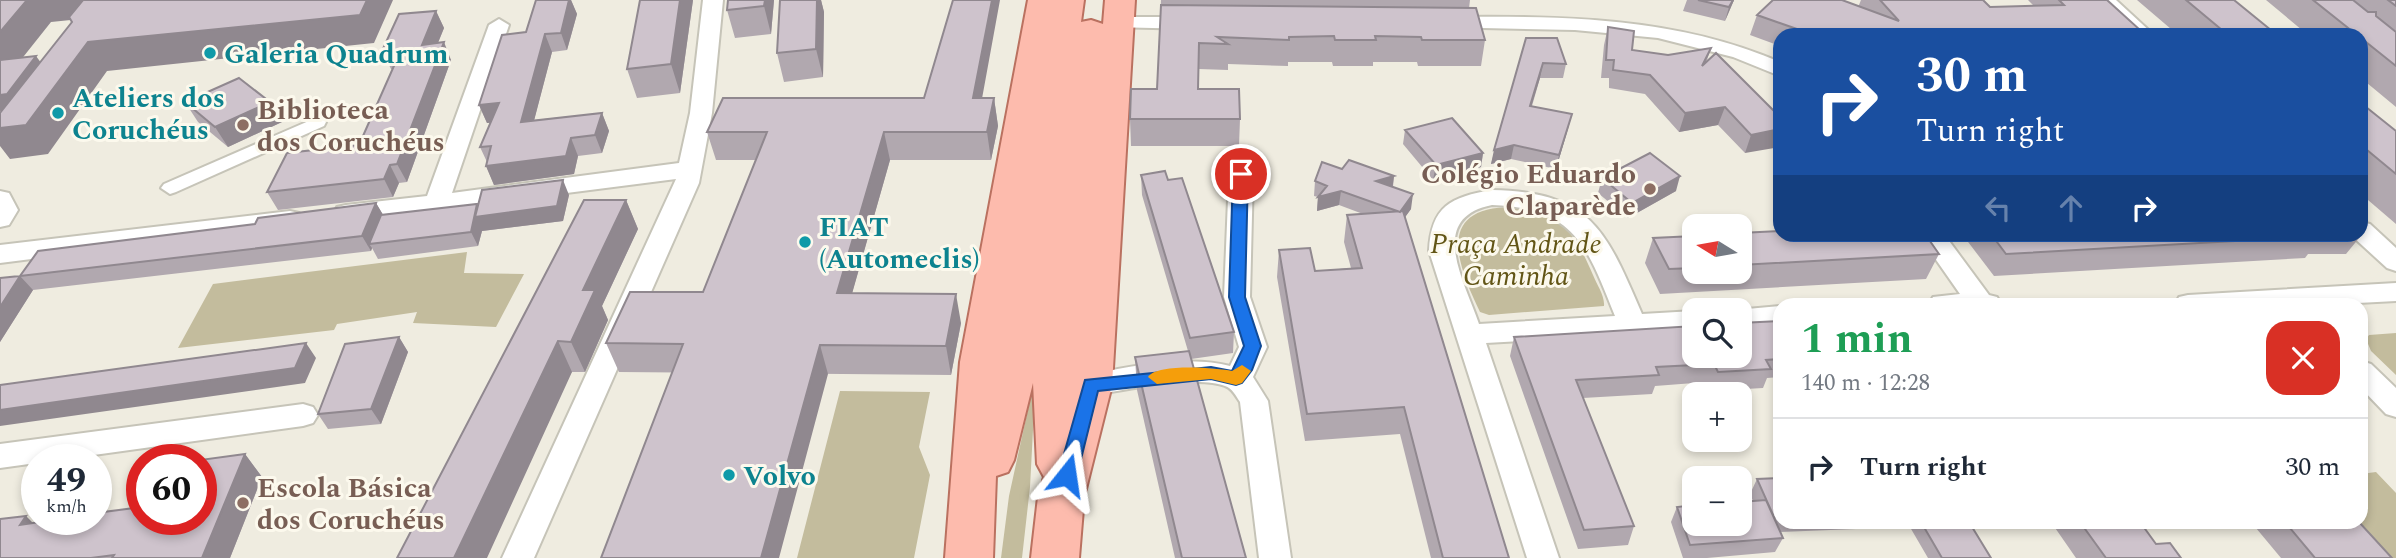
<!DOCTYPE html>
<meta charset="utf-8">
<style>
:root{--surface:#fff;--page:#f6f6f7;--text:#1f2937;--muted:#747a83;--line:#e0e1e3}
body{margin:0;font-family:Spectral,serif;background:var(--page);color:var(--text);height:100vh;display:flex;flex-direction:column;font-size:26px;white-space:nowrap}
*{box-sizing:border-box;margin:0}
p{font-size:23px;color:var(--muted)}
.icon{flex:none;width:38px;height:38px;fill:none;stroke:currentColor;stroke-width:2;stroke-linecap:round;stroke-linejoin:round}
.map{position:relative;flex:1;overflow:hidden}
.details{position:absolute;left:1773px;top:298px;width:595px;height:231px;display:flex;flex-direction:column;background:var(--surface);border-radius:21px;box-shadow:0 4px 10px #0003}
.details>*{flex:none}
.hud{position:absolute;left:1773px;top:28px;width:595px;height:214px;border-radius:21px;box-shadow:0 4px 10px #0003;background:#1a4fa0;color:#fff;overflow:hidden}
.needle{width:46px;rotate:281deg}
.fabs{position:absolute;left:1682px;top:214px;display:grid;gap:14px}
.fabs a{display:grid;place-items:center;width:70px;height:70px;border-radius:14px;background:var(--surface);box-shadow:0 4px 10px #0003;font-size:35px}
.speed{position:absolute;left:21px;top:444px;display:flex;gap:14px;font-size:35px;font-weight:700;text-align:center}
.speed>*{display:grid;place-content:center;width:91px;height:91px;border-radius:50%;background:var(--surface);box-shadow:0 4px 10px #0003;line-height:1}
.speed small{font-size:18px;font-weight:400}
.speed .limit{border:10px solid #d22;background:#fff;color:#111}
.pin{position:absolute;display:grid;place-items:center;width:60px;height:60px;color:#fff;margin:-30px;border:4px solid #fff;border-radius:50%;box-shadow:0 2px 7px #0007}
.me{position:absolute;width:77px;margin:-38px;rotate:15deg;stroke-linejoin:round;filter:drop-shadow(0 0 5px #0008)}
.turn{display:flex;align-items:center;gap:24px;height:147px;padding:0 28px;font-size:32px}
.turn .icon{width:91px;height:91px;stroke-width:2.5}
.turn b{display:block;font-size:49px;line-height:60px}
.lanes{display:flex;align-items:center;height:66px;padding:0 28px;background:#0003;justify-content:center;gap:35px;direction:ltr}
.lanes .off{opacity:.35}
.round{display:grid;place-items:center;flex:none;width:74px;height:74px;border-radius:21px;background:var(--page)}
.headline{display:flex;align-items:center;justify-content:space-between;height:119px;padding:0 28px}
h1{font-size:42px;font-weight:700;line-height:52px;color:#1e9e55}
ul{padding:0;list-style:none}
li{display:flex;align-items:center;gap:21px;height:98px;padding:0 28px;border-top:2px solid var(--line)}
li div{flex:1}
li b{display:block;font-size:26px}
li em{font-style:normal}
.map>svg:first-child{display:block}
.green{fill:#c3bc9d}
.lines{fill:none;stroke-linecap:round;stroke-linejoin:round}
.pedestrian-casing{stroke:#c6c4b8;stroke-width:4}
.minor-casing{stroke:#c6c4b8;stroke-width:4}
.primary-casing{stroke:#ba7160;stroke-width:4}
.pedestrian{fill:#fff;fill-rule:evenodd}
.minor{fill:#fff;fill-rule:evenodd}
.primary{fill:#fdbbad;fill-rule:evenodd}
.wall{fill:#b1a8af}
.shaded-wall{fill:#90888f}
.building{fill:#cec3cc;stroke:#90888f;stroke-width:2}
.route{fill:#1a73e8;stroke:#114b97;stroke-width:2}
.slow{fill:#f59e0b}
.culture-dot{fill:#0f9aa8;stroke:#fcf9ed;stroke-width:2.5}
.education-dot{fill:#8d6e63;stroke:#fcf9ed;stroke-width:2.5}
.labels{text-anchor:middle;stroke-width:6;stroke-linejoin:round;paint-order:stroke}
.culture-label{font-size:28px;font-weight:bold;fill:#0d838f;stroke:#fcf9ed;text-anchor:start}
.education-label{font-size:28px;font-weight:bold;fill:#785e54;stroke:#fcf9ed;text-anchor:start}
.park-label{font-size:28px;font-style:italic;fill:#625516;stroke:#fcf9ed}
</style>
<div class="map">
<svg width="2396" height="558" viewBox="0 0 2396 558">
<rect width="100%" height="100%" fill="#efece0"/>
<path class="green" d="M1515 207C1563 213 1575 234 1593 275 1597 285 1605 296 1604 306L1489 315 1480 312C1456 262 1435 206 1515 207Z
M467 252 464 273 524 274 496 327 413 323 417 312 337 324 334 330 178 348 213 284Z
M2396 333V375L2371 351 2366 339 2369 335Z
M1036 373 1030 487 1022 558H1001L1009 496Z
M840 391 930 392 919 447 930 475 914 558H797Z
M2376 472 2396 493V558H2371L2339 522H2361V474Z"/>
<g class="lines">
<g class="pedestrian-casing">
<path id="pedestrian" d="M318 117 324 118 326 122 324 126 176 192 170 194 161 188 164 184Z"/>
</g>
<g class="minor-casing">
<path id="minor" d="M703 0H723L712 113 699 183 534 558H502L676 179 346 221 337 219 334 213 337 207 346 205 427 196 489 25 499 19 509 25 452 193 679 163 690 113Z
M2094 0H2116L2154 35H2131Z
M1118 17H1194L1204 23 1194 29 1111 27 1108 23 1111 19Z
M1446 17C1561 16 1673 16 1780 62V76L1733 57 1658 38 1575 30 1439 27 1436 23 1439 19Z
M1241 168 1249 170 1253 175 1250 297 1267 347 1253 377 1268 401 1291 558H1259L1240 402C1236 396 1232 388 1225 386 1197 375 1122 390 1091 396L1081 392 1077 385 1081 378C1119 366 1192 355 1230 366L1239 347 1224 297 1229 175 1233 170Z
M1492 190C1592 192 1606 231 1642 314L1694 311V331L1486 343 1559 558H1527L1429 251C1431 206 1451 197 1492 190ZM1492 205C1576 208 1587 247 1615 316L1479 324C1465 282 1426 218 1492 205Z
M0 191 9 193 18 210 9 225 0 227Z
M290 211 299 213 302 219 299 225 0 263V245Z
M2361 222 2370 224 2396 248V271L2387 268 2352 236 2361 234Z
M1918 234H1944L1989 295 1997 297 2001 304H1929L1933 297 1960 294Z
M2396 283V301L2339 304H2175L2179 297 2188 295Z
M1780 306V325L1740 327V310H1736Z
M2361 361 2371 364 2396 388V417L2386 414 2361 388Z
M303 404 313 407 318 415 313 423 303 426 0 468V444Z"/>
</g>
<g class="primary-casing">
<path id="primary" d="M1028 0H1084L1081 22 1091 20 1103 24 1105 0H1135L1112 385 1084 497 1079 558H1031L1038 497 1044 477 1037 464 1033 383 1014 460 1008 472 996 476 993 558H945L960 362Z"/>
</g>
<use href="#pedestrian" class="pedestrian"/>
<use href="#minor" class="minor"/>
<use href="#primary" class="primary"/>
</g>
<path class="wall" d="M536 0H571L577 14 567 50 552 52 534 120 602 113 609 131 602 153 578 156 574 174 494 185 486 166 487 162 480 147 490 123H487L479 105 526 32Z
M693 0 680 93 637 98 627 69Z
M774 0 771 34 735 38 727 10Z
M780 0H821L824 12 823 77 784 82 777 53Z
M1161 0H1470L1469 8 1485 40 1481 66H1418L1417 62H1373V66H1333L1332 62H1288V66L1228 64V70L1199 69V89L1240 119 1239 146H1131L1130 119 1157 89Z
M1687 0H1734L1725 21 1683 11Z
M1861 0H1983L1990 7 2034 6 2028 0H2107L2139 29 2135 35H1780V46L1750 35 1757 15 1859 6V5Z
M2137 0H2234L2277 35H2178Z
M2266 0H2396V107L2361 78V35H2308Z
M436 11 444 28 438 43 451 60 407 182 399 183 393 197 278 210 267 192 359 145 393 69H391L382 51Z
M1608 27 1632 50 1668 55 1711 48 1706 63 1780 117 1745 153 1718 125 1679 132 1645 94 1609 88V78H1601L1604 45Z
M1526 38 1566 64 1563 78H1540L1532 106 1572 114 1556 169 1511 159 1491 164Z
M982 98H994L998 126 991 160H890L852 293 961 323 951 375 619 372 606 343 703 292 756 160H716L707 132Z
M185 102H270L282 122 228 147 198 122Z
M2361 103 2396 131V224L2361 194Z
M1405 130 1483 153 1481 167 1433 180 1403 144Z
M1342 169 1394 176 1393 187 1411 209 1405 217 1509 558H1431L1400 434 1305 441 1277 277 1279 250 1315 271 1351 268 1344 242 1347 215 1363 214 1339 205 1317 211 1318 197 1314 196 1315 181Z
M1141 175 1168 180 1234 332 1233 353 1191 359 1246 558H1175L1137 390 1135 357 1188 351 1142 195Z
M1602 178 1676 191 1628 218 1598 193Z
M569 195 563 221 482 231 478 246 378 259 372 248 371 251 33 290 0 342V278L20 276 255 224 376 203 383 215Z
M626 200 638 229 602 306 608 320 585 372H572L397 558Z
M2361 229 2364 232 2346 254H2308L2305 258 1994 276 1962 234H2361Z
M1740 233 1939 254 1926 279 1660 294 1645 263 1653 238 1694 236V271H1740Z
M1780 321V377L1767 378 1763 388 1711 391 1707 382 1655 386 1652 394 1583 398 1634 526 1628 545 1578 549 1510 356 1514 337Z
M399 337 408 352 381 424 328 429 318 414Z
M245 454 262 477 230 558H0L33 523 142 520Z
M1780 478V522H1860L1856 529 1780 532 1783 538 1775 552 1707 558H1683L1671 522 1677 507 1753 501 1750 494 1757 479Z
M1907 522H1969L1991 558H1928Z
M2051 522H2140L2156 544 2181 558H2076Z
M2251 522H2359L2392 558H2281Z"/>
<path class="shaded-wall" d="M27 0H100L110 16 51 22 20 61 0 63V32Z
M367 0H393L374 43 107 71 48 154 10 159 0 146V128L88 42Z
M569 0H571L577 14 567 50 561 33Z
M680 0H693L680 93 671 64Z
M765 0H774L771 34 764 6Z
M817 0H821L824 12 823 77 816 49Z
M992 0H1000L977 126 973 98Z
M1733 0H1734L1725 21 1729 7Z
M436 11 444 28 430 62 422 45Z
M545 34 552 52 529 140 521 122Z
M444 42 451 60 407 182 397 164Z
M36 56 47 71 17 109 0 111V95Z
M1543 63 1540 78 1527 120 1530 106Z
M994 98 998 126 991 160 987 132Z
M270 102 282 122 228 147 215 127Z
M499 103 507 121 487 123 479 105Z
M1725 107 1718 125 1679 132 1685 113Z
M602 113 609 131 602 153 595 135Z
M1572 114 1568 129 1556 169 1559 155Z
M1780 129V147L1745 153 1751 135Z
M884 132 890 160 844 322 837 293Z
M571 138 578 156 574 174 494 185 486 166Z
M1514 145 1511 159 1491 164 1494 150Z
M1483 153 1481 167 1433 180 1436 165Z
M390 165 399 183 393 197 384 179Z
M1394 176 1392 191 1376 181Z
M1680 176 1676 191 1628 218 1632 203Z
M563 180 569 195 563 221 482 231 478 246 471 232 477 204Z
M1341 191 1339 205 1317 211 1318 197Z
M1413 194 1411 209 1398 227 1400 212Z
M626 200 638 229 602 306 608 320 585 372 571 342 583 290Z
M376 203 385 218 369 244 372 248 371 251 362 236Z
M20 276 33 290 0 342V307Z
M956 294 961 323 951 375 946 346Z
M399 337 408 352 381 424 371 409Z
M558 341 572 372 487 558H454Z
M306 343 316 358 305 383 0 426V410Z
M820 345 828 374 779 558H761Z
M245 454 262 477 230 558H202Z
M26 516 48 538 20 525Z"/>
<path class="building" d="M0 0H27L0 32Z
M83 0H367L360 15 88 42 26 125 0 128V113L72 22 69 17Z
M536 0H569L561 33 545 34 521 122 602 113 595 135 571 138 566 156 486 166 491 146 480 147 499 103 479 105 502 35 526 32Z
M640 0H680L671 64 627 69Z
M728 0H765L764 6 727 10Z
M780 0H817L816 49 777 53Z
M953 0H992L973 98H994L987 132H884L837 293 956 294 946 346 820 345 761 558H601L683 344 606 343 630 292H703L767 132H707L723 98H924Z
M1698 0H1733L1729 7Z
M1773 0H1842L1899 21 1880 0H1983L1990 7 2064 5 2059 0H2107L2139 29 2001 35H1814L1757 15Z
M2186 0H2234L2277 35H2228Z
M2313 0H2353L2368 12H2376V16L2396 32V66L2361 38V35H2357Z
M2388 0H2396V6Z
M1161 5 1476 8 1485 40H1422L1421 37 1375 36 1376 40H1335L1334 36 1289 37V40L1217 37 1228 44 1199 43 1198 89H1239L1240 119H1130L1131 89H1157Z
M436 11 422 45 444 42 397 164 390 165 384 179 267 192 287 153 359 145 401 50 382 51 399 14Z
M1608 27 1634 31 1632 50 1668 55 1711 48 1702 66 1716 53 1780 117V129L1751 135 1725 107 1685 113 1650 75 1613 70 1614 60H1606Z
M1526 38H1557L1566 64 1543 63 1530 106 1572 114 1559 155 1514 145 1494 150Z
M36 56 7 94 0 95V60Z
M239 78 270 102 215 127 185 102Z
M2361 103 2396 131V174L2361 145Z
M1452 118 1483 153 1436 165 1405 130Z
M1650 153 1680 176 1632 203 1602 178Z
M1349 160 1394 176 1376 181 1413 194 1400 212 1341 191 1318 197 1327 186 1315 181 1322 162 1342 169Z
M1165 171 1168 180 1182 178 1234 332 1190 338 1141 175Z
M563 180 557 206 475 217 482 190Z
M584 200H626L583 290H595L571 342 558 341 454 558H397Z
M376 203 362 236 20 276 38 251 255 224 258 218Z
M477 204 471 232 369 244 381 215Z
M1403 211 1509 558H1443L1404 407 1307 414 1279 250 1310 248 1315 271 1362 268 1347 215Z
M1780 231V234H1925L1939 254 1740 265V233Z
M1991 234H2320L2322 236 2006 254Z
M1694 236V268L1669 269 1653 238Z
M20 276 0 307V278Z
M1780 321V359L1766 360 1771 369 1718 372 1714 364 1656 367 1659 375 1576 380 1634 526 1584 530 1514 337 1694 326V355H1740V323Z
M399 337 371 409 318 414 345 344Z
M306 343 295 368 0 410V385Z
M1189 351 1246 558H1182L1135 357Z
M245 454 202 558H112L114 555 91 558H0V519L26 516 20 525 53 520H96V513L142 507V520H201L200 460Z
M1780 478V517H1774L1757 479Z
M1766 500 1783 538 1690 545 1677 507 1694 505V523H1740V502Z
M1921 522H1969L1991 558H1942Z
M2080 522H2140L2156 544 2170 543 2181 558H2106Z
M2285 522H2359L2392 558H2315Z"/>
<path class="route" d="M1241 170 1248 174 1245 297 1261 346 1252 370 1242 383 1236 385 1211 379 1098 391 1077 475 1074 480H1061L1058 475 1085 380 1211 367 1232 371 1244 346 1229 297 1233 174Z"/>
<path class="slow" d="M1242 365 1251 371 1242 383 1236 385 1211 379 1157 384 1148 377C1158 363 1216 368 1232 371Z"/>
<g class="culture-dot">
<circle cx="210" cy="53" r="7"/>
<circle cx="58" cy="113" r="7"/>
<circle cx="805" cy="242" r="7"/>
<circle cx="729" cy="475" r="7"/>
</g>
<g class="education-dot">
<circle cx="243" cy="125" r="7"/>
<circle cx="1650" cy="189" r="7"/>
<circle cx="243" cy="503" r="7"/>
</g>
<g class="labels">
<g class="culture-label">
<text x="224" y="63">Galeria Quadrum</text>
<text x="72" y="107">Ateliers dos<tspan x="72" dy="32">Coruchéus</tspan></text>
<text x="819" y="236">FIAT<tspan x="819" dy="32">(Automeclis)</tspan></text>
<text x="743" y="485">Volvo</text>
</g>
<g class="education-label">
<text x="257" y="119">Biblioteca<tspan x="257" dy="32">dos Coruchéus</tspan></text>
<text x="1636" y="183" text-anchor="end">Colégio Eduardo<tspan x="1636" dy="32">Claparède</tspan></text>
<text x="257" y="497">Escola Básica<tspan x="257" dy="32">dos Coruchéus</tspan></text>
</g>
<g class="park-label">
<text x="1516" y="253">Praça Andrade<tspan x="1516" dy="32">Caminha</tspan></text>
</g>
</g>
</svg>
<div class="fabs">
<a><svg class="needle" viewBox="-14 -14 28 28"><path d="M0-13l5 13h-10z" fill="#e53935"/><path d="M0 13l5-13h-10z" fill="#747a83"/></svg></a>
<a><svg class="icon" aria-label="search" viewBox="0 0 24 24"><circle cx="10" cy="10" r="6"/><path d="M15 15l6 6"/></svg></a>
<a>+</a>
<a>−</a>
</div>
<div class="speed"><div>49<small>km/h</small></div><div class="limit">60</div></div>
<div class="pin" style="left:1241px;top:174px;background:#d93025"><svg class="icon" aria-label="arrive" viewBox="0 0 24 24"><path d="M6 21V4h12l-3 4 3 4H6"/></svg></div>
<svg class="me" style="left:1067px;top:475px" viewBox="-20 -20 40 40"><path d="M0-17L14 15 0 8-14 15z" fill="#1a73e8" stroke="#fff" stroke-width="4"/></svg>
<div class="hud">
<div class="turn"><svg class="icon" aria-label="right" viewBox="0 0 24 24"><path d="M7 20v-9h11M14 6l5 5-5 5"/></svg><div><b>30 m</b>Turn right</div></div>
<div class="lanes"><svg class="icon off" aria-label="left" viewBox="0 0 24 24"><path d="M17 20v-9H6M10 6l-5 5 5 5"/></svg><svg class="icon off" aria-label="ahead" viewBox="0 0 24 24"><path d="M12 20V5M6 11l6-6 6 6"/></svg><svg class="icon" aria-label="right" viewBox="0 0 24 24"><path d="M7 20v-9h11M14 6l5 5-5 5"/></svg></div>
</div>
<section class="details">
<div class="headline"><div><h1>1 min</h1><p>140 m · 12:28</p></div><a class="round" style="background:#d93025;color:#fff"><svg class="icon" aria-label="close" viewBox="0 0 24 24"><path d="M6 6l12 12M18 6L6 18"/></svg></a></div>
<ul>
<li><svg class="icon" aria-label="right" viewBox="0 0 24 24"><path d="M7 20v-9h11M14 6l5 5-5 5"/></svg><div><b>Turn right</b></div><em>30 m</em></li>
</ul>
</section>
</div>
